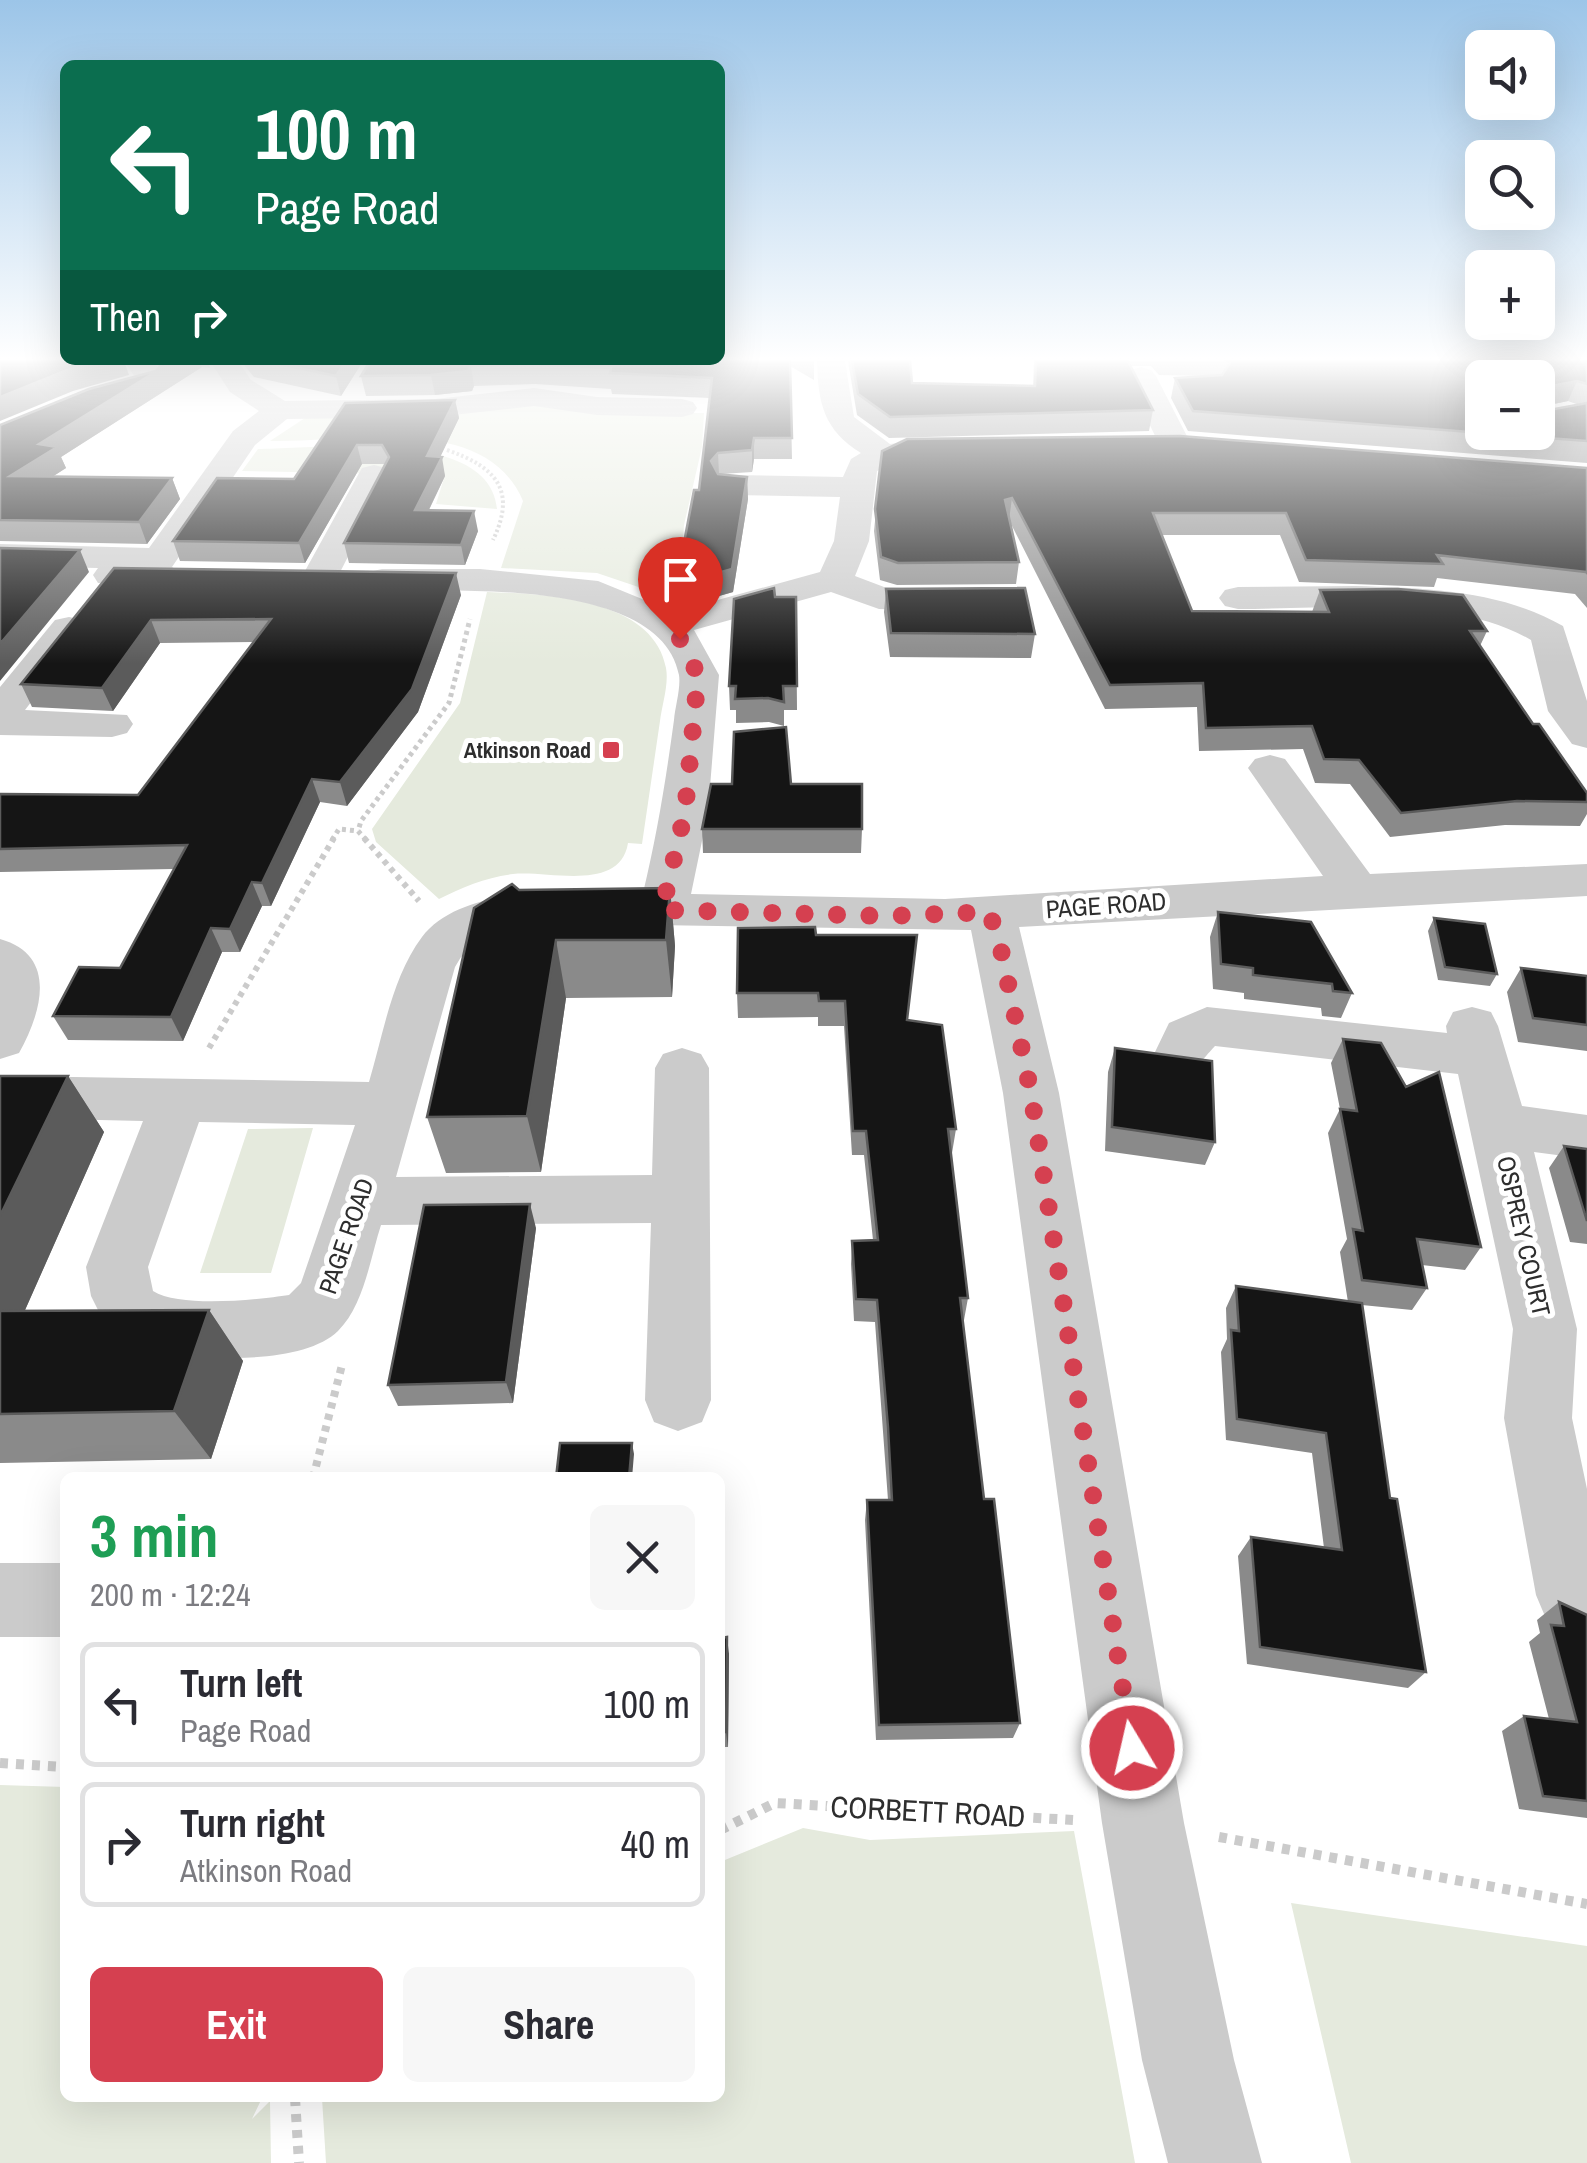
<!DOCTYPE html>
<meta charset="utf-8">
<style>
:root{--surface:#fff;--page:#f7f7f7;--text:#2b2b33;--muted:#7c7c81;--line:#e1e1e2;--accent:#d54050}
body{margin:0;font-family:"Archivo Narrow",sans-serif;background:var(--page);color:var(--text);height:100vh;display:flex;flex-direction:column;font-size:38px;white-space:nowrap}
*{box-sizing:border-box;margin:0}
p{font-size:32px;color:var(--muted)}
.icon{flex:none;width:55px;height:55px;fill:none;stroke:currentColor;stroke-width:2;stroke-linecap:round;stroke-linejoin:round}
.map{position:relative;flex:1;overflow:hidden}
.panel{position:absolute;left:60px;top:1472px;width:665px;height:630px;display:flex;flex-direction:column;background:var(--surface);border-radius:15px;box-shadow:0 10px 40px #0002}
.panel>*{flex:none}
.hud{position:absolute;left:60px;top:60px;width:665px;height:305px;border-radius:15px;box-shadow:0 10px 40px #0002;background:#0b6e4f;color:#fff;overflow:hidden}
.buttons{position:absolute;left:1465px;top:30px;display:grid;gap:20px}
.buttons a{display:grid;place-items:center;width:90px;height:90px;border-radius:15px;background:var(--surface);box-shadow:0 10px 40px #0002;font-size:50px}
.pin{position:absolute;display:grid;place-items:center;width:85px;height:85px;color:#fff;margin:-102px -42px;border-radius:50% 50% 50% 0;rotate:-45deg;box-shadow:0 0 10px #0007}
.pin .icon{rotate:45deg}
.me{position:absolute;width:110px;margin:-55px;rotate:351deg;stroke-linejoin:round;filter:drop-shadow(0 0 8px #0008)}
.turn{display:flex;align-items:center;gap:35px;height:210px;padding:0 30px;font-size:45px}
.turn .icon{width:130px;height:130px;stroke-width:2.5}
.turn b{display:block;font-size:70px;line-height:85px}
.then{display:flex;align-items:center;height:95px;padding:0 30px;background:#0003;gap:20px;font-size:38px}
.round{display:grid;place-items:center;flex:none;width:105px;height:105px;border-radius:15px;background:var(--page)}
.summary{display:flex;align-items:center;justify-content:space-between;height:170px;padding:0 30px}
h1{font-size:60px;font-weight:700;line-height:75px;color:#1e9e55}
.primary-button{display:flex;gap:20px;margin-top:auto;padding:20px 30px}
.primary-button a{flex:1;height:115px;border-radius:15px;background:var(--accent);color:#fff;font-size:40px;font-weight:700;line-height:115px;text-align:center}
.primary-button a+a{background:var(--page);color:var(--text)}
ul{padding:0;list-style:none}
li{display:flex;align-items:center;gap:30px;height:125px;margin:0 20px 15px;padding:0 10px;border:5px solid var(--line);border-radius:15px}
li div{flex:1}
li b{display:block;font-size:38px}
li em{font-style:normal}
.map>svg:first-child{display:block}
.green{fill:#e5eadd}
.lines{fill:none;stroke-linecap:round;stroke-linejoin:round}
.path-far4{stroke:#cbcbcb;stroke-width:4;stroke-dasharray:2.5 2.5;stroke-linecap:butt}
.path-far3{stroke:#cbcbcb;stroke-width:5;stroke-dasharray:4 4;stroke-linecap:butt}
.path-far2{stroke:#cbcbcb;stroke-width:6;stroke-dasharray:5 5;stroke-linecap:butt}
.path-far1{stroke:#cbcbcb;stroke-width:8;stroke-dasharray:6 6;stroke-linecap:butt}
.path{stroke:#cbcbcb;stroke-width:10;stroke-dasharray:8 8;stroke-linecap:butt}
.minor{fill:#cbcbcb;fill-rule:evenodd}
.wall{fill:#8a8a8a;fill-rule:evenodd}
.shaded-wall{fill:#5b5b5b}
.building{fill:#151515;stroke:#5b5b5b;stroke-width:2.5;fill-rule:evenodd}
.route{stroke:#d54050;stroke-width:18;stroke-dasharray:0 32.4}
.poi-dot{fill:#d54050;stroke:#fff;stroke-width:4}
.labels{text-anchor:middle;stroke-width:10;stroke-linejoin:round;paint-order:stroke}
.far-poi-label{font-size:22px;font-weight:bold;fill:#2e2e2e;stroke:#fff;text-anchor:end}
.street-label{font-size:25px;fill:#2e2e2e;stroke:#fff}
.near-street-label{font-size:30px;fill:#2e2e2e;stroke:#fff}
</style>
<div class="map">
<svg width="1587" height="2163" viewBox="0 0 1587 2163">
<rect width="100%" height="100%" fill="#fff"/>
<path class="green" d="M535 404 605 413H704L702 447 684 525 679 594 668 597 597 573 501 568 523 501C485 411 348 443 270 441L305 418Z
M258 449C316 449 490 426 497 509L436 504 445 475 242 471Z
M487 592C542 594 653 597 666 668 669 684 662 705 660 721 654 762 648 803 642 844L628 843C620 893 548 870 513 874 487 877 462 887 439 899L376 842 372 829 460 703Z
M313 1128 271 1273H200L248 1129Z
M0 1785 65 1787V2098H262L252 2119 270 2101 271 2163H0Z
M803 1828 870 1840 1074 1831 1135 2163H326L322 2098H720V1862Z
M1291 1903 1587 1946V2163H1351Z"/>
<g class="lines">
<path class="path-far4" d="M447 450C496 467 517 490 493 540"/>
<path class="path-far3" d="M332 840 339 829 358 831
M366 840 358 831 361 821 449 703 470 619"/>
<path class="path-far2" d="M364 838 419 901
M209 1048 334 838"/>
<path class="path-far1" d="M313 1478 342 1365"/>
<path class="path" d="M0 1763 65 1767
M720 1830 775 1803 1073 1820
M1219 1837 1587 1904
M295 2098 299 2163"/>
<path class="minor" d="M124 361H153L167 381 162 387 96 406 0 445V425L74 394 135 377Z
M210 361H238L251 380 285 401 435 399 534 388 597 397 682 399 693 402 697 408 693 414 682 417 597 415 534 406 435 417 287 419 255 445 172 567 184 576 179 584 166 587 98 583 93 575 98 568 0 566V544L149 548 233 431 259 411 230 392Z
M817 361H845L854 417 890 444 931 438 968 440 973 447 968 454 908 459 877 471 869 541 855 576 884 587 974 592 980 600 974 608 961 611 879 609 831 592 694 630 719 675 708 812 691 894 945 899 1323 876 1248 768 1255 759 1270 755 1285 759 1370 874 1587 864V896L1019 927 1059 1093 1184 1823 1234 2060 1262 2163H1168L1142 2060 1102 1823 1003 1093 971 930 530 923 498 932 461 957 455 967 396 1177 652 1175 655 1068 663 1054 682 1048 701 1054 709 1068 711 1400 702 1422 678 1431 654 1422 645 1400 651 1223 381 1225C370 1259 364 1305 338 1331 296 1372 155 1361 109 1332L91 1296 86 1267 143 1121 12 1118 0 1121V1079L12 1076 369 1082C383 1035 392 977 422 937 464 882 581 892 643 893 657 835 666 779 674 720 675 707 681 688 679 675 661 578 454 591 382 591L369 588 364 580 369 572 382 569H480L598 581 674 612 820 572 834 541 840 497 732 495 720 492 715 485 720 478 732 475 843 477 851 459 861 453C824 430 818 404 817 361ZM199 1122 355 1125 301 1283 289 1295C256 1300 180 1308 153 1291L148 1267Z
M1141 367 1151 370 1156 376 1191 444 1186 451H1164L1159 444 1126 376 1131 370Z
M374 465 386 468 390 475 336 580 331 588 318 591 305 588 300 580 358 475 362 468Z
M1355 586C1426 588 1500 590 1563 626L1587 701V748L1572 744 1548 711 1531 640C1454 594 1326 609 1238 609L1225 606 1219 598 1225 590 1238 587Z
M69 617 83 620 88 628 25 710 127 715 133 724 127 733 112 737 0 735V687L55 620Z
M0 939C58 955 42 1012 19 1053L0 1059Z
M1207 1007 1447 1033 1446 1026 1453 1012 1472 1007 1491 1012 1498 1026 1522 1106 1587 1115V1159L1534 1152 1577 1329 1572 1418 1587 1489V1626L1573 1632 1547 1621 1536 1595 1504 1418 1513 1329 1458 1074 1215 1046C1195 1067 1196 1076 1163 1066L1155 1052 1169 1023Z
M0 1563H65V1637H0Z"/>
</g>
<path class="wall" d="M156 361H208L210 368 202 367 61 457 66 468 52 477 172 478 180 499 147 544 0 541V425L156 371 160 366Z
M241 361H363L341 396 254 377Z
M370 361H814V380L790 366 792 459H754L752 472 721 474 747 477 748 499 733 592 691 604 690 571H684L683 548 699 490 710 398 612 394 611 389 535 384 474 386 472 391 435 395 366 396 361 376Z
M848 361H910L912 383 1033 386 1034 361H1587V463L1188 431 1171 398 1175 378 1209 376 1159 375 1151 366H1131L1153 410 1149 431 889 438 857 415ZM1568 401 1579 405 1544 411 1545 406Z
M455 400 459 418 440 457 445 476 429 510 478 531 465 565 349 563 344 543 385 464H362L305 563 180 561 173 541 294 479 345 403Z
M882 451 1587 468V608L1575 594 1437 578 1434 587 1299 582 1280 535H1162L1192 611 1312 612 1320 590 1487 631 1480 646 1533 724 1587 793V814L1580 826 1505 825 1390 837 1350 784 1315 783 1303 749 1199 751 1197 707 1105 709 1010 522 1019 562 1016 584 897 585 880 580 874 531Z
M114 568 461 595 418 712 347 806 320 802 271 906H262L240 952H222L183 1041 68 1040 53 1016 120 968 174 869 0 872V794L138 795 254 642 160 643 113 711 32 707 21 684Z
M886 589 1035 634 1031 658 890 657 884 612Z
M775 597H796L797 710H784V726L769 722 736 723V710H730L729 686Z
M791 784 862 829 861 853H703L702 829Z
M670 888 675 946 672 997 566 998 541 1172 446 1173 427 1117 519 890Z
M1218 912 1352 993 1341 1018 1322 1016 1321 1008 1244 999V993L1213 989 1210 937Z
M1434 918 1497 974 1490 986 1438 980 1428 931Z
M816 935 907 1020 956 1129 952 1153H951L968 1298 964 1320H963L984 1499 1020 1723 1013 1738 876 1740 865 1520 867 1500H888L875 1322 854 1321 851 1264 852 1241 873 1240 864 1155H852L844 1026H818V1017L738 1018 737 993Z
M1521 968 1587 976V1051L1518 1042 1507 992Z
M1343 1039 1481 1247 1465 1270 1422 1265 1427 1288 1412 1310 1362 1305 1390 1498 1426 1672 1408 1688 1247 1664 1238 1556 1251 1537 1324 1548 1312 1453 1226 1440 1221 1352 1227 1339 1226 1308 1236 1286 1348 1302 1340 1252 1347 1239 1328 1133 1340 1109 1331 1063Z
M1115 1048 1215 1142 1205 1165 1105 1151 1108 1072Z
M0 1076H68L104 1132 25 1310H209L243 1361 211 1459 0 1463Z
M1564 1146 1587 1149V1244L1570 1242 1549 1168Z
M536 1228 513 1403 398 1406 388 1385Z
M1559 1602 1587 1615V1818L1519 1809 1502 1731 1524 1716 1549 1719 1529 1642 1540 1633 1537 1620Z
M720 1638 729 1654 728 1747H720Z"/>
<path class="shaded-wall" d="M99 361H124L129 375 73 391 0 421V397L65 371Z
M173 361H200L202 367 61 457 66 468 19 498 10 476 39 444Z
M346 361H363L341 396 336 376Z
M471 366 474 386 472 391 435 395 431 375Z
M1577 381 1568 401 1538 407 1546 387Z
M455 400 459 418 431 476 427 456Z
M754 438V459L752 472V450Z
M357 445 362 464 305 563 299 543Z
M718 453 719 474 711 461Z
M442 457 445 476 419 530 415 510Z
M747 477 748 499 733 592 691 604 689 581Z
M172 478 180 499 147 544 139 522Z
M1012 498 1009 520 1005 500Z
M474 511 478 531 465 565 461 545Z
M80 550 89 572 0 681V644Z
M456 573 461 595 418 712 347 806 340 782Z
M151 620 160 643 113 711 102 688Z
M312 779 320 802 271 906 262 883Z
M252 882 262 906 240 952 230 929Z
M670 888 675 946 672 997 666 940Z
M211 928 222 952 183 1041 171 1017Z
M556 940 566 998 541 1172 527 1116Z
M68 1076 104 1132 2 1362 0 1360V1216Z
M530 1204 536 1228 513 1403 506 1382Z
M209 1310 243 1361 211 1459 174 1411Z
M632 1443 634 1454 632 1478H629Z
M727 1637 729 1654 728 1747 726 1732Z"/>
<path class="building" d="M0 361H99L65 371 0 397Z
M164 361H173L39 444 57 447 10 476 172 478 139 522 0 520V425L89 389 156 371Z
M266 361H346L336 376Z
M370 361H790L792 438H754L752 450 718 453 711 461 718 474 747 477 732 569 689 581 693 548H683L694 490H699L712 378 610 373 611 368 532 364 471 366 468 371 431 375 361 376Z
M852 361H910L912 383 1035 386 1036 361H1128L1153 410 890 417 858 394Z
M1227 361H1587V384L1577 381 1546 387 1544 411 1587 403V441L1193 411 1175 378 1222 375 1230 363ZM1482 378H1538V432H1482Z
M455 400 427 456 442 457 415 510 474 511 461 545 344 543 389 457 382 445H357L299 543 173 541 217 478 294 479 345 403Z
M1180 436 1587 468V573L1586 572 1437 555 1443 564 1306 560 1286 513H1153L1192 611 1329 612 1320 590 1398 589 1463 595 1487 631H1470L1533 724H1539L1587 793V802L1517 801 1401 813 1359 760 1324 759 1312 726 1206 728 1203 683 1110 685 1012 498 1005 500 1019 562 898 563 881 557 875 509 882 451 907 439Z
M0 548 80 550 0 644Z
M114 568 456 573 412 689 340 782 312 779 262 883 252 882 230 929 211 928 171 1017 53 1016 79 967 120 968 187 845 0 849V794L138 795 271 619 151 620 102 688 21 684Z
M774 588 775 597H796L797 686H783L784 702 768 698 735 699 736 686H729L734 599Z
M1025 588 1035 634 891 633 886 589Z
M786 727 791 784H862V829H702L711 784H732L734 732Z
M512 884 519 890 670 888 666 940H556L527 1116 427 1117 474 908Z
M1218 912 1311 922 1352 993 1333 991 1332 984 1253 975V968L1221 964Z
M1434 918 1485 924 1497 974 1445 967Z
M815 927 816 935H917L907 1020 942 1025 956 1129H948L968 1298H960L984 1499H994L1020 1723 879 1725 867 1500H892L888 1427 877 1300 856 1299 852 1241 878 1240 866 1131H853L845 1001H819L818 993H737L738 928Z
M1521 968 1587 976V1025L1533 1018Z
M1343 1039 1381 1043 1406 1087 1439 1072 1481 1247 1417 1239 1427 1288 1362 1280 1353 1229 1363 1231 1340 1109 1357 1111Z
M1115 1048 1212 1061 1215 1142 1112 1127Z
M0 1076H68L0 1216Z
M1564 1146 1587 1149V1221Z
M530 1204 506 1382 388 1385 424 1205Z
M1236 1286 1362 1303 1390 1498 1397 1499 1426 1672 1260 1647 1251 1537 1342 1550 1326 1433 1237 1419 1231 1330 1239 1331Z
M209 1310 174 1411 0 1414V1311Z
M560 1443H632L629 1478H556Z
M1559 1602 1587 1615V1801L1543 1796 1524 1716 1577 1722 1551 1625 1564 1626Z
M727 1637 726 1732 720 1733V1638Z"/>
<linearGradient id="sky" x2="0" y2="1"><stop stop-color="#9cc5e8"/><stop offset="0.54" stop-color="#fff"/><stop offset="1" stop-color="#fff" stop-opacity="0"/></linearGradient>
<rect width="1587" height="664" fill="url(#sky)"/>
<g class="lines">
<path class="route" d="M680 639 698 675 685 812 662 910 887 916 989 912 999 940 1031 1093 1132 1748"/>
</g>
<rect class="poi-dot" x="601" y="740" width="20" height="20" rx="5"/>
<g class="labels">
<g class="far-poi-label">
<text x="591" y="758">Atkinson Road</text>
</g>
<g class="street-label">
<text transform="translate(1106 905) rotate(-4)" y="9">PAGE ROAD</text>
<text transform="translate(346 1236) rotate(-71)" y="9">PAGE ROAD</text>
<text transform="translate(1524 1236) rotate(77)" y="9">OSPREY COURT</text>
</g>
<g class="near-street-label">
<text transform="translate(928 1812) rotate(3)" y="10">CORBETT ROAD</text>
</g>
</g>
</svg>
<div class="buttons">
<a><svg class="icon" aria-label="sound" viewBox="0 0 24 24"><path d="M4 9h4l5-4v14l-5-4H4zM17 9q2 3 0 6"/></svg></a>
<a><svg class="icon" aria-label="search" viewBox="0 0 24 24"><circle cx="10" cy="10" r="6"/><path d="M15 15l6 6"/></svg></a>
<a>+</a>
<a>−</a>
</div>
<div class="pin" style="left:680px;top:639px;background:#d93025"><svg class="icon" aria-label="arrive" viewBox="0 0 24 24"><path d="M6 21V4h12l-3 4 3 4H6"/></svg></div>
<svg class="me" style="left:1132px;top:1748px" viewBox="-20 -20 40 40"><circle r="17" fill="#d54050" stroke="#fff" stroke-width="3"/><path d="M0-11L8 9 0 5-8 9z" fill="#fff"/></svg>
<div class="hud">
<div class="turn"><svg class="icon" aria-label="left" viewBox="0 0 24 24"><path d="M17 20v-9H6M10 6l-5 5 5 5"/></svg><div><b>100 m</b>Page Road</div></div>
<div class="then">Then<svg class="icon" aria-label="right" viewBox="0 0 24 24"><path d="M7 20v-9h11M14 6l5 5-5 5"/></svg></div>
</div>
<section class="panel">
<div class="summary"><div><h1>3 min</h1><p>200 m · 12:24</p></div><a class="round"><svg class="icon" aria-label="close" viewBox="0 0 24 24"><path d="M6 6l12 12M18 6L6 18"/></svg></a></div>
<ul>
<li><svg class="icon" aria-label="left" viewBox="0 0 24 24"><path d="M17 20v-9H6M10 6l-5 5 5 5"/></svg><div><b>Turn left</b><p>Page Road</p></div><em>100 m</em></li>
<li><svg class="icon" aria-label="right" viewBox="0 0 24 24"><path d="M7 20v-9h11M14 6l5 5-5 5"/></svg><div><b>Turn right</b><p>Atkinson Road</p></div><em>40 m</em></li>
</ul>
<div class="primary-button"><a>Exit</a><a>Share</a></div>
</section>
</div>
